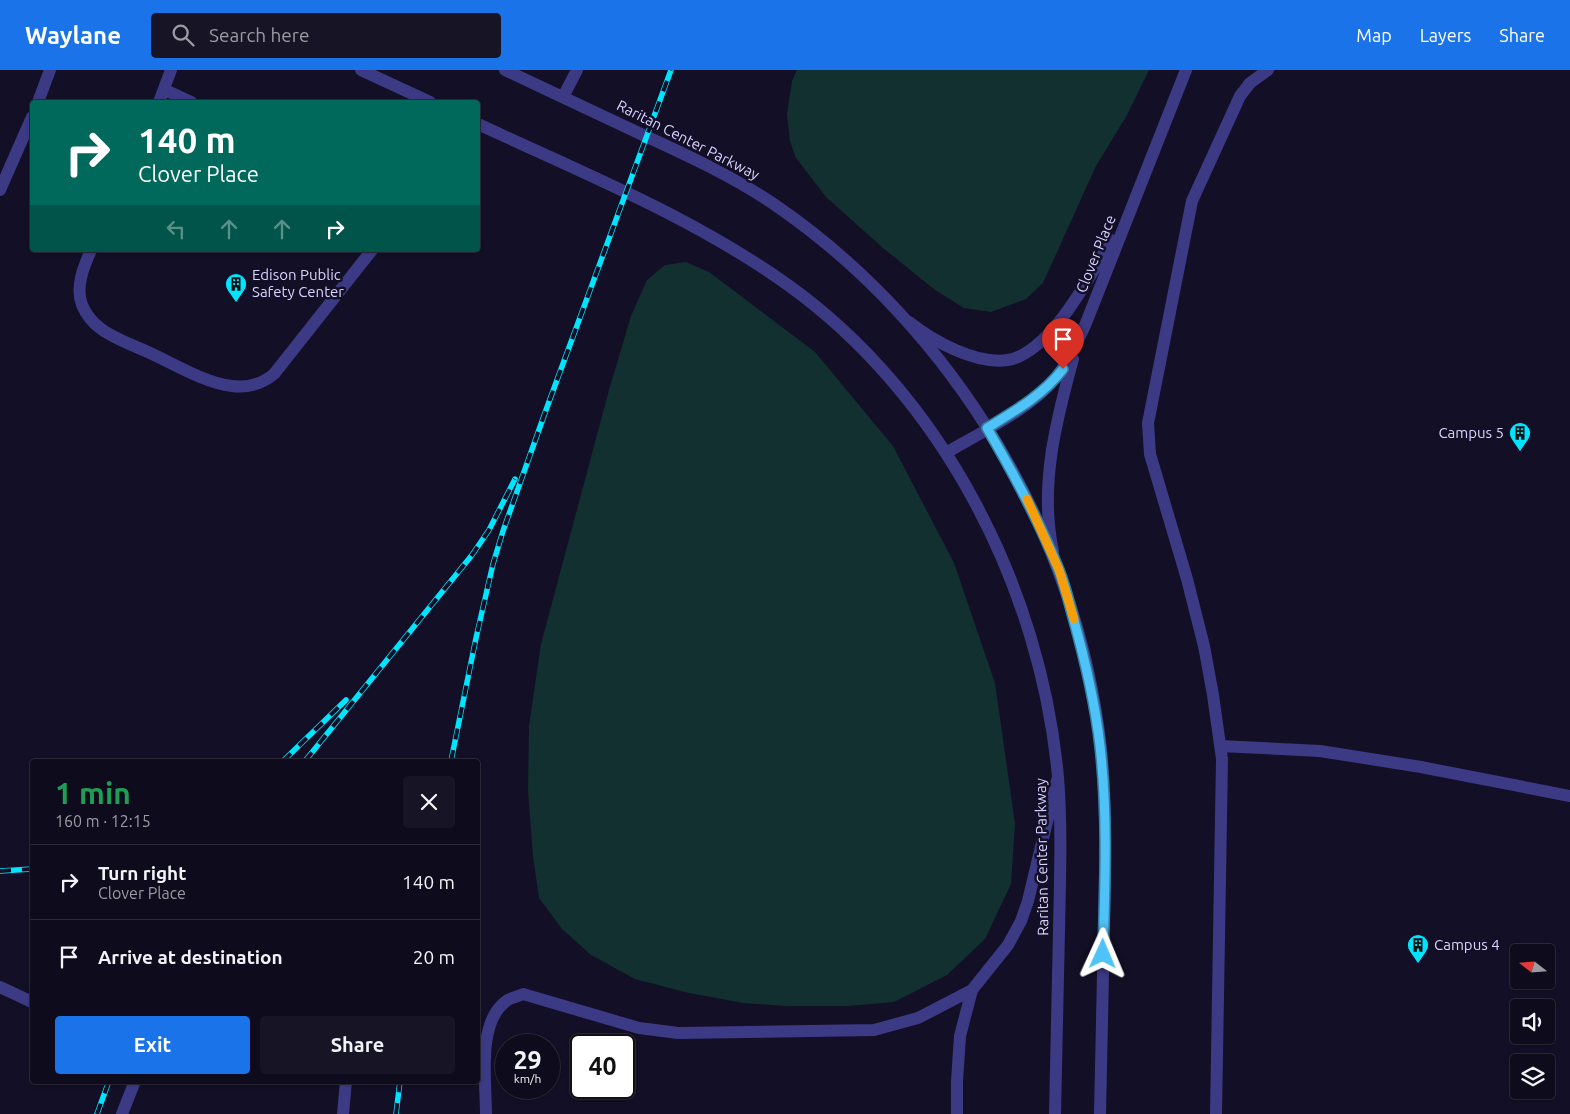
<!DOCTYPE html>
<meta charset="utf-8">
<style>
:root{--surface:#0e0b1c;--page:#171425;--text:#f1f3f6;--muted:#9b9ba3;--line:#2e2b3b;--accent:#1a73e8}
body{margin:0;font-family:Ubuntu,sans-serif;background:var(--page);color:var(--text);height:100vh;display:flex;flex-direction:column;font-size:19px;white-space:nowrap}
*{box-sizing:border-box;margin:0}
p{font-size:16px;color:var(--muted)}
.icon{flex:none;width:28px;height:28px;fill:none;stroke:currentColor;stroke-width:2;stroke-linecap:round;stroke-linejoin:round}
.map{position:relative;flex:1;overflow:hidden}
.drawer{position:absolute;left:30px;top:689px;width:450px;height:325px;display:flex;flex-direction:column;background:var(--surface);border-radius:5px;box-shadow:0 1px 4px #0004,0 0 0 1px var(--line)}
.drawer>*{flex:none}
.top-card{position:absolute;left:30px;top:30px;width:450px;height:152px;border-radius:5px;box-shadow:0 1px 4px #0004,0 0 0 1px var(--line);background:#00695c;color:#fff;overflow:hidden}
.needle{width:32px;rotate:287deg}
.controls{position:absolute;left:1510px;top:874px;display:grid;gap:10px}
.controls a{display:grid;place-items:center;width:45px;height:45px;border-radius:5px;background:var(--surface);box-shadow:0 1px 4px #0004,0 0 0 1px var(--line);font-size:25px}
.speed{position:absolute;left:495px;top:964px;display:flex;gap:10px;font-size:25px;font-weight:700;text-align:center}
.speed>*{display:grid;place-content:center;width:65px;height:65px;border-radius:50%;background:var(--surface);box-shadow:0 1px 4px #0004,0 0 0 1px var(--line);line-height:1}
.speed small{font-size:12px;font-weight:400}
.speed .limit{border:2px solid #111;border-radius:8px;background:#fff;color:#111}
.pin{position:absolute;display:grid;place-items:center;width:42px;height:42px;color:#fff;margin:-51px -21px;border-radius:50% 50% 50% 0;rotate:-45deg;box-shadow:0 0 5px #0007}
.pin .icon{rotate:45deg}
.me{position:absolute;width:55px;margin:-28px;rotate:1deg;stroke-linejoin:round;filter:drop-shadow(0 0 4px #0008)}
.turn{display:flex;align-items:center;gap:18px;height:105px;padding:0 25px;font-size:22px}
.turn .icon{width:65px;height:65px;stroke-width:2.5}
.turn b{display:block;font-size:35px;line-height:42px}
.lanes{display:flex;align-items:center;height:48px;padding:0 25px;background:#0003;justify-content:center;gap:25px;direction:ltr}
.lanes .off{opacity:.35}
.round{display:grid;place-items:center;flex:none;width:52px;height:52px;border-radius:5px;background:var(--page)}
.overview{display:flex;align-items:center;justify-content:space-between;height:85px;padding:0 25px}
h1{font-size:30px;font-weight:700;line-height:38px;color:#1e9e55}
.primary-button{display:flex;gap:10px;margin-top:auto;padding:10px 25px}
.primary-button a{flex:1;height:58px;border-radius:5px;background:var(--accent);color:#fff;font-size:20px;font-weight:700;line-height:58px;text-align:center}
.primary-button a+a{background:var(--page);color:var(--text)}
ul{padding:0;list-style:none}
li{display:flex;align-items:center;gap:15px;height:75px;padding:0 25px;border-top:1px solid var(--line)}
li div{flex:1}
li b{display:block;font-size:19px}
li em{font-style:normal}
header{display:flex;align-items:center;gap:30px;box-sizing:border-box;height:70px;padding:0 25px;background:var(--accent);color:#fff}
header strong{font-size:24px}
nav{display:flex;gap:28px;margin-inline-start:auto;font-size:18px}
.search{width:350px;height:45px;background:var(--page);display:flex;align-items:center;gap:12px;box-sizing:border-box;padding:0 18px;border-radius:5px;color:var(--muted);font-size:19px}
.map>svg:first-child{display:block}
.green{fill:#12302f}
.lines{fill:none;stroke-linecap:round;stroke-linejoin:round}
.service{stroke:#3d3a85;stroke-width:12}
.minor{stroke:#3d3a85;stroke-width:12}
.tertiary{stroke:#3d3a85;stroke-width:12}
.rail-casing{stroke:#00e5ff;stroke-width:5.5}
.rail{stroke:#130f26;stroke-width:4;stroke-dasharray:11;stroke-linecap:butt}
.route-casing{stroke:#337fa1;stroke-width:12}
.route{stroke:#4fc3f7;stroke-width:9}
.slow{stroke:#f59e0b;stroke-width:9}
.labels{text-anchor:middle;stroke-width:5;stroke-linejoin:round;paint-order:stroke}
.street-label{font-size:15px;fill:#d9d4ff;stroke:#130f26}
.poi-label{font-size:15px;fill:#d9d4ff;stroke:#130f26;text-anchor:start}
</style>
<header>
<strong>Waylane</strong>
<div class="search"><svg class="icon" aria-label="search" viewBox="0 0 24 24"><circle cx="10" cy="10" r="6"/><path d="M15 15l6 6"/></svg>Search here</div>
<nav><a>Map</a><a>Layers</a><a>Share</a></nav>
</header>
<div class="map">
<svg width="1570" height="1044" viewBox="0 0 1570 1044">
<rect width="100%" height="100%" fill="#130f26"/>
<path class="green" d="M797 0H1149L1127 45 1096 96 1043 213 1026 229 991 242 964 238 935 220 883 178 826 127 796 88 790 71 787 44 792 11Z
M686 192 709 202 815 282 893 376 954 493 995 613 1015 754 1011 814 985 869 947 905 894 932 848 936H787L743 933 689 923 635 909 591 885 562 859 539 828 533 786 528 720 529 656 541 574 609 320 631 246 647 210 665 195Z"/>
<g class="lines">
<path class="service" d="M165 20 191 32
M563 27 577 0
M38 32 50 0
M159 32 171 0
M0 120 32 47
M91 180C84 196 75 217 82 235 86 244 93 253 100 258 114 269 133 275 148 282 174 294 205 313 232 316 248 318 262 314 274 304L372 180
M1220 676 1320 681 1421 697 1570 726
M0 917 32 932
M122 1044 135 1011
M343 1044 346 1011
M486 1044C486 1012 477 954 505 932 509 928 517 927 523 924L639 958 678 963 874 960 918 948 972 920 1008 875 1021 851 1028 831 1057 710
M957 1044V1011L960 966 972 920
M1216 1044 1222 689 1213 625 1204 576 1187 509 1150 384 1148 353 1192 131 1240 26 1250 13 1268 0"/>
<path class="minor" d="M909 252C933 271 976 295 1008 290 1050 283 1091 205 1111 170
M946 383C978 364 1030 339 1054 310 1068 293 1077 273 1086 253L1186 0
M1053 481C1039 417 1056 351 1073 289"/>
<path class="tertiary" d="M361 0 430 32
M505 0C551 22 597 43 643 65 689 86 736 108 778 137 954 259 1078 465 1101 679 1107 739 1105 798 1104 858 1103 920 1101 982 1100 1044
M478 54C583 103 693 147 788 215 943 326 1041 519 1058 707 1062 758 1060 809 1059 860 1058 921 1056 983 1055 1044"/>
<g class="rail-casing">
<path id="rail" d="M283 691 346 630
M305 691 472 485 489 460 515 409
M451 691 476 568 493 494 503 461 546 340 671 0
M0 801 32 799
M97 1044 109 1011
M396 1044 400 1011"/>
</g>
<use href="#rail" class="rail"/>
</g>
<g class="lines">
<g class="route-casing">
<path id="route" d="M1063 299C1043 325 1015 341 987 358 1014 404 1039 451 1059 500 1065 515 1069 532 1073 547 1085 590 1095 632 1100 676 1108 745 1105 815 1103 884"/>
</g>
<use href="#route" class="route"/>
<path class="slow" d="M1027 429 1059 500 1074 549"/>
</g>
<defs>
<g id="building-pin" transform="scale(1.125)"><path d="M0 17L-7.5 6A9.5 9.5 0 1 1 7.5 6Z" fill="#00e5ff" stroke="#130f26"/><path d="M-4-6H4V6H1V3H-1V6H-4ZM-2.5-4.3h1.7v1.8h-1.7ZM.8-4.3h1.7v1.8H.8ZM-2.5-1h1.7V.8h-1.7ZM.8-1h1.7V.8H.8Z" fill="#111"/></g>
</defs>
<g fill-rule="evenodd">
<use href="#building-pin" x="236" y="214"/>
<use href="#building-pin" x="1520" y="363"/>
<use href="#building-pin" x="1418" y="875"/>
</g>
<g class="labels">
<g class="street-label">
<text transform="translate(688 70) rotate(27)" y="5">Raritan Center Parkway</text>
<text transform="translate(1096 184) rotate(-68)" y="5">Clover Place</text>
<text transform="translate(1042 787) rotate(-91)" y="5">Raritan Center Parkway</text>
</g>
<g class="poi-label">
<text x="252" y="210">Edison Public<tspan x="252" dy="17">Safety Center</tspan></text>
<text x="1504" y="368" text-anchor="end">Campus 5</text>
<text x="1434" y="880">Campus 4</text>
</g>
</g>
</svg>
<div class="controls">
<a><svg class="needle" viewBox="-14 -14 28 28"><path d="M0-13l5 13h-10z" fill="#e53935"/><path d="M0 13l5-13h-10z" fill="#9b9ba3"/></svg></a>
<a><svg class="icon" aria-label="sound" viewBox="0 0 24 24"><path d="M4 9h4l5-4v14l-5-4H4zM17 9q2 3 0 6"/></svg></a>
<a><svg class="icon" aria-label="layers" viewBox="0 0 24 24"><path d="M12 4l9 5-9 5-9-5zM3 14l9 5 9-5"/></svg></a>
</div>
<div class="speed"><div>29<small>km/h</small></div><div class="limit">40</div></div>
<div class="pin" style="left:1063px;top:299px;background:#d93025"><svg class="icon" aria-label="arrive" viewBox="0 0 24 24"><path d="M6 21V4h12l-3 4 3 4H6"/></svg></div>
<svg class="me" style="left:1103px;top:884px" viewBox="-20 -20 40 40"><path d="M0-17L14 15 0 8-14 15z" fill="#4fc3f7" stroke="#fff" stroke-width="4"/></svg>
<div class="top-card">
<div class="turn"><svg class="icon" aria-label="right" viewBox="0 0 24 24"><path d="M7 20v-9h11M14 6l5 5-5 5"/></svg><div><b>140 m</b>Clover Place</div></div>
<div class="lanes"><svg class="icon off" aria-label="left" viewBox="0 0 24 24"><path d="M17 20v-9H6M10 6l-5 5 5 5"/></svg><svg class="icon off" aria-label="ahead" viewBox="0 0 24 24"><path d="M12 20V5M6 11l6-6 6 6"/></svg><svg class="icon off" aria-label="ahead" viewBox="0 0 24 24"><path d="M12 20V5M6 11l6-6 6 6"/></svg><svg class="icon" aria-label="right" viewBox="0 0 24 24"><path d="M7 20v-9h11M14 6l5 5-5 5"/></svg></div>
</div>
<section class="drawer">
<div class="overview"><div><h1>1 min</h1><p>160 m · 12:15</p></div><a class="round"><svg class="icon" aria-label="close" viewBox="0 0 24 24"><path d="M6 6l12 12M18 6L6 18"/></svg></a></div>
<ul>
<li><svg class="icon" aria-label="right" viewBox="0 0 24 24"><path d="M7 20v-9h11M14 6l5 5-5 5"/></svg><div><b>Turn right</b><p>Clover Place</p></div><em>140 m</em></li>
<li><svg class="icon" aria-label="arrive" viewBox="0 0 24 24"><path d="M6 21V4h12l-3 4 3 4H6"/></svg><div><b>Arrive at destination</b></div><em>20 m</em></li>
</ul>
<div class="primary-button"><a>Exit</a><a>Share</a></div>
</section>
</div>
